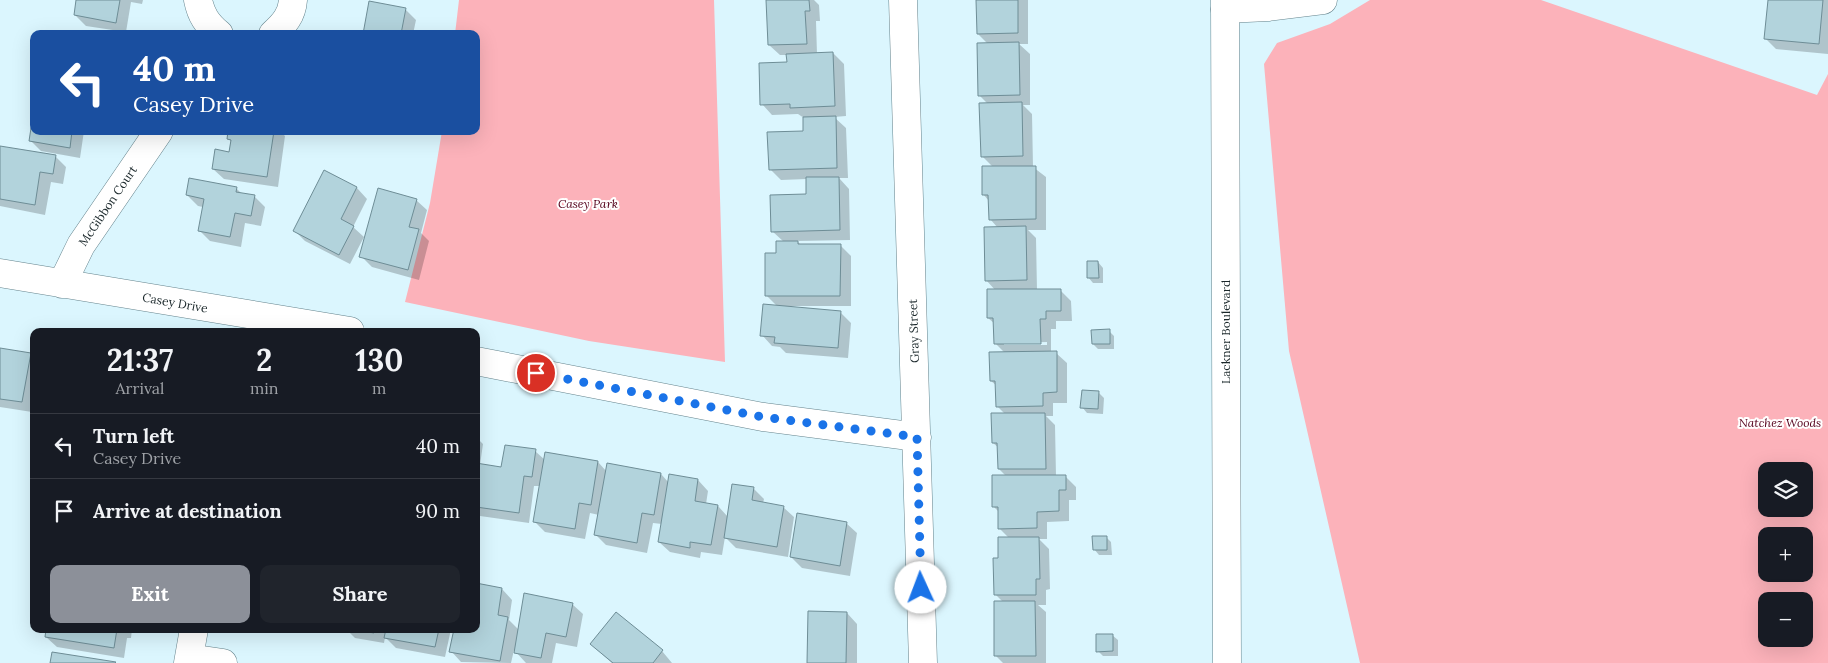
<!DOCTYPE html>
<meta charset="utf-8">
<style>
:root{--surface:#171b24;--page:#20242c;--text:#f1f3f6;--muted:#9ea1a6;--line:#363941;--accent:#8c9099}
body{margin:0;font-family:Lora,serif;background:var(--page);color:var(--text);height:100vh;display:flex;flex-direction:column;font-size:19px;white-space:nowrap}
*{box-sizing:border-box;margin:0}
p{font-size:16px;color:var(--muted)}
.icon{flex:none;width:28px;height:28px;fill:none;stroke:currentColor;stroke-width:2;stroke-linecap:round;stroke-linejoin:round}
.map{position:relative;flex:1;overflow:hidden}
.details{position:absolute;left:30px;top:328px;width:450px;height:305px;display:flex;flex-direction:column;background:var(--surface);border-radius:10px;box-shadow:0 5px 20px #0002}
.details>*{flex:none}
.banner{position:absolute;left:30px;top:30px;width:450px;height:105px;border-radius:10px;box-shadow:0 5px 20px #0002;background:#1a4fa0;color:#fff;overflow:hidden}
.buttons{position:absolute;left:1758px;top:462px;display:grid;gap:10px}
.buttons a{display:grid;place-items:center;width:55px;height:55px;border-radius:10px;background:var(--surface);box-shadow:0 5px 20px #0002;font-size:25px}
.pin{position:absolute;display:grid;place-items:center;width:42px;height:42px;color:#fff;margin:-21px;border:2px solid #fff;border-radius:50%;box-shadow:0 1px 5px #0007}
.me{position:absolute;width:55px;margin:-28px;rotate:358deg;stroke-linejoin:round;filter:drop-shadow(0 0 4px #0008)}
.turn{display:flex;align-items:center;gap:18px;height:105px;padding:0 20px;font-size:22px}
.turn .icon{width:65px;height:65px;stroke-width:2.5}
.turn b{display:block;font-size:35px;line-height:42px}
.eta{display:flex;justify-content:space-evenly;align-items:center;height:85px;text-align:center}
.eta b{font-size:30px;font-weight:700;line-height:35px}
.button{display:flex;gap:10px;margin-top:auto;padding:10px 20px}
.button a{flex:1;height:58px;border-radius:10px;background:var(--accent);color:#fff;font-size:20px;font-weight:700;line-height:58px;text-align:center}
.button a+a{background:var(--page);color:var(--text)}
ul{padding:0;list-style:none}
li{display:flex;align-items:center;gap:15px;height:65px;padding:0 20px;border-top:1px solid var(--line)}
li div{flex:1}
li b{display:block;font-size:19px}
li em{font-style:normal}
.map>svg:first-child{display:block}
.green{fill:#fcb2ba;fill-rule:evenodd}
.shadow{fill:#0003;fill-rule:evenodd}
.building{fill:#b2d3dc;stroke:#6e8d96}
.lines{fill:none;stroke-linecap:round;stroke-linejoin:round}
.minor-casing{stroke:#64838c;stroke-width:29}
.secondary-casing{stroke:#64838c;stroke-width:29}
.minor{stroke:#fff;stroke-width:28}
.secondary{stroke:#fff;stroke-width:28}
.route{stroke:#1a73e8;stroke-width:9;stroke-dasharray:0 16.2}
.labels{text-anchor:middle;stroke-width:4;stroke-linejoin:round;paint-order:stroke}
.park-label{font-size:12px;font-style:italic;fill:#55011b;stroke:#fff}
.street-label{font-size:12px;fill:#1a272a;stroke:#fff}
</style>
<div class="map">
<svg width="1828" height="663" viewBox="0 0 1828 663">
<rect width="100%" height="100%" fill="#dbf6fe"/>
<path class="green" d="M459 0H714L725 362 589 341 405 302 430 203 442 131H476V34H455Z
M1370 0H1541L1817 95 1828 74V663H1360L1289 351 1264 64 1277 43 1330 24ZM1766 471H1804V509H1766ZM1804 536V574H1766V536ZM1804 601V639H1766V601Z"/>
<path class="shadow" d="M78 0H143L142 4 131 2 126 32 86 26 75 15Z
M767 0H814L819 5 820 21H816L817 54 833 53 844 64 846 116 834 117 846 128 848 178H839L849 189 850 240 797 241 801 245H840L851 256V306H792V308L840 312 851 323 848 358 786 353 780 347 772 346 762 335 778 307 766 295 778 254 784 242 772 231 807 195V179L781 180 770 169 804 132V118L798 114 772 115 762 104 788 63V55H780L769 45Z
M977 0H1028V44H1019L1030 54V105H1023L1032 114 1033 167 1046 177V230H1028L1036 238 1037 290H1060L1071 301 1072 321H1056V329H1051V353H1056L1067 363V403H1053V416H1046L1055 425 1056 476H1065L1076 487V500H1069V521L1047 522V539H1039L1049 549 1050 589 1046 590V605H1038L1046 612V663H1003L995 655 1003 602 995 594 999 559 1009 538 999 528V512L994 507 1006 476 999 469V448L993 443 1005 414 997 406V386L991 381 1005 353 995 343V324L988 318 996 291 986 280 998 228 990 219 989 201 983 194 993 167 982 156 988 104 979 95 988 44 978 34ZM1047 342V345H1004V343Z
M1769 0H1828V54L1776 49 1766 39Z
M405 9 416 20 413 34H364Z
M34 131H84L80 158 41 151 30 140Z
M230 131H280L285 136 278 187 224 179 213 169 230 153 232 142 229 139Z
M348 131H371L370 135Z
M0 147 55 156 66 167 63 184 51 182 45 215 0 206Z
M324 172 357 188 367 199 353 227 364 237 350 264 305 241 295 231Z
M236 188 242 194 254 196 265 207 261 226 245 223 241 247 210 241 199 230 203 207 198 206 187 195Z
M416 200 427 210 421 233 429 241 419 280 372 267 361 256Z
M1098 262 1103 268V283H1093L1088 277Z
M1109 331 1114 336V349H1098L1093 344Z
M0 349 30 355 34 358 32 412 0 407Z
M1099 393 1104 398 1103 414 1087 413 1082 407Z
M476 437 483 444 480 465 502 468 535 451 545 460 598 462 607 472 608 465 661 474 669 483 698 480 708 491 706 504 718 506 728 517 753 488 764 499 763 503 783 507 794 517 788 557 736 548 725 537 722 555 701 552 700 558 670 552 659 542 662 524 653 523 647 553 606 545 596 535 599 515 590 513 585 539 545 532 535 522 541 486H534L529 523 480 516 476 512Z
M846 523 857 533 850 576 802 568 791 557Z
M1106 537 1111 542 1112 555H1099L1094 549Z
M502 589 512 600 509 620 519 630 572 604 583 614 577 647 556 643 552 663H526L514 650 511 663 461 662 451 651 455 629H476Z
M616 613 662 651 672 663H612L602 654 591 644Z
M847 613 857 624V663H809Z
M48 629H132L131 638H127L124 658 57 647 46 637Z
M346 629H451L445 657 396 648 385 637 384 643 355 638Z
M1112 635 1118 640V656H1103L1098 651Z"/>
<path class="building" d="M76 0H120L116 23 74 15Z
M766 0H809L810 11H805L807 44 768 45Z
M976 0H1018V33L977 34Z
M1768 0H1823L1819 44 1764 39Z
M369 1 406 8 401 34H363Z
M1019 42 1020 95 978 96 977 43Z
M833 52 835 106 790 108V104L760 105 759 63 787 62 786 54Z
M1022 102 1023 156 981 157 979 103Z
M34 109V131H72L70 148 29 141Z
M836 116 837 168 769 170 767 132 803 131V117Z
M228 131H274L267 177 212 169 215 149 229 152 231 140 227 139Z
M0 146 56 155 53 174 40 172 35 205 0 199Z
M982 166H1036V219L989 220 988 195H982Z
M324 170 357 187 341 219 354 226 339 255 293 231Z
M806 177H839L840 230 771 232 770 195 806 194Z
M189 178 237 187 236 192 255 195 251 216 235 213 230 237 198 231 204 199 186 195Z
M378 188 417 199 409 227 419 229 408 270 359 257Z
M1026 226 1027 280 985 281 984 227Z
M776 241H798V244H841L840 296H765V253H776Z
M1087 261H1098L1099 278H1087Z
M987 289H1061V311H1046V319H1040L1041 344H994L993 318H987Z
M763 304 841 311 838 348 774 343 775 337 760 336Z
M1110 329V344H1092L1091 330Z
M0 348 31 353 22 402 0 399Z
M1057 351V392L1043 393V406L996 407 995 381H990L989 352Z
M1082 390 1099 391 1098 409 1080 408Z
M991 413H1045L1046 469H998L997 443H992Z
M505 445 536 449 532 477 524 476 519 513 476 507V463L501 467Z
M545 452 598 461 591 505 579 503 575 529 533 522Z
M607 463 661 473 654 515 642 513 637 543 594 535Z
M669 474 698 479 695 501 718 505 711 545 690 542V548L658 542Z
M992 475H1066V490H1059V511L1037 512V528L998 529V507H992Z
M732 484 754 487 752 500 784 506 777 547 724 538Z
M797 513 847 522 840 566 790 557Z
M1092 536H1107V550H1093Z
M998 537H1039L1040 579H1036V595H994L993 558H998Z
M476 583 502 588 498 615 508 617 500 661 449 652 454 629H476Z
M524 593 573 603 566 637 546 633 541 658 514 653Z
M994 601H1035L1036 656H994Z
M808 611 847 612 846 663H807Z
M616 612 663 650 653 663H613L590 644Z
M46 629H117L114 648 45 637Z
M351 629H375L374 633Z
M386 629H439L435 647 384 638Z
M1096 634H1113V651L1096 652Z
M52 652 116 662 115 663H50Z"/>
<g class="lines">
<g class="minor-casing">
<path id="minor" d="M198 0C201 15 207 24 219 34
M903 0 923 663
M1225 9 1268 7 1323 0
M273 34C284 24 292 15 293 0
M0 273 350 331
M62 284 81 245 159 131
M476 361 763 417 917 437
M189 658 223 663
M188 663 194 629"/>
</g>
<g class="secondary-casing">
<path id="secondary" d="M1225 0 1227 663"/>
</g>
<use href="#minor" class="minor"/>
<use href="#secondary" class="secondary"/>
</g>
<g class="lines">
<path class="route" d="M536 373 763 417 917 437 921 588"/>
</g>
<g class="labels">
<g class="park-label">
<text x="588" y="208">Casey Park</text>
<text x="1780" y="427">Natchez Woods</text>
</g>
<g class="street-label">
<text transform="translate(108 206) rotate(-56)" y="4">McGibbon Court</text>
<text transform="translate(175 303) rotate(10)" y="4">Casey Drive</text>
<text transform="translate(914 331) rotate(-92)" y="4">Gray Street</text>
<text transform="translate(1226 332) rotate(-90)" y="4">Lackner Boulevard</text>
</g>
</g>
</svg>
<div class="buttons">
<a><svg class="icon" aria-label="layers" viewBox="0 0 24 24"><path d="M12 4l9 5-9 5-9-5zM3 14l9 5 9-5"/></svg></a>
<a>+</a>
<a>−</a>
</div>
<div class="pin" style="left:536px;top:373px;background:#d93025"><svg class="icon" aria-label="arrive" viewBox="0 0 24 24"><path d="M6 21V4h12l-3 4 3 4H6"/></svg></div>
<svg class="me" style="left:921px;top:588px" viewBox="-20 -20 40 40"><circle r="19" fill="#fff"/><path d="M0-13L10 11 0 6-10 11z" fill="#1a73e8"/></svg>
<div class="banner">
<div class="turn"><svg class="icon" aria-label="left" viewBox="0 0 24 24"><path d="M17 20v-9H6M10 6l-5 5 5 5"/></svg><div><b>40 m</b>Casey Drive</div></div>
</div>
<section class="details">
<div class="eta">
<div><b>21:37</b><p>Arrival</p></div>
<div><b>2</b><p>min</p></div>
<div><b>130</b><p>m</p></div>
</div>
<ul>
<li><svg class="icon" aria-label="left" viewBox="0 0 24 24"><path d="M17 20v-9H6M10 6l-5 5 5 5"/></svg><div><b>Turn left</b><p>Casey Drive</p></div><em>40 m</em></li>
<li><svg class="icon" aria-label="arrive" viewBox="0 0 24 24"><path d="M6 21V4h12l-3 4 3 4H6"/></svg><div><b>Arrive at destination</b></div><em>90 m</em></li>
</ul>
<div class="button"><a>Exit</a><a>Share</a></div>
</section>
</div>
